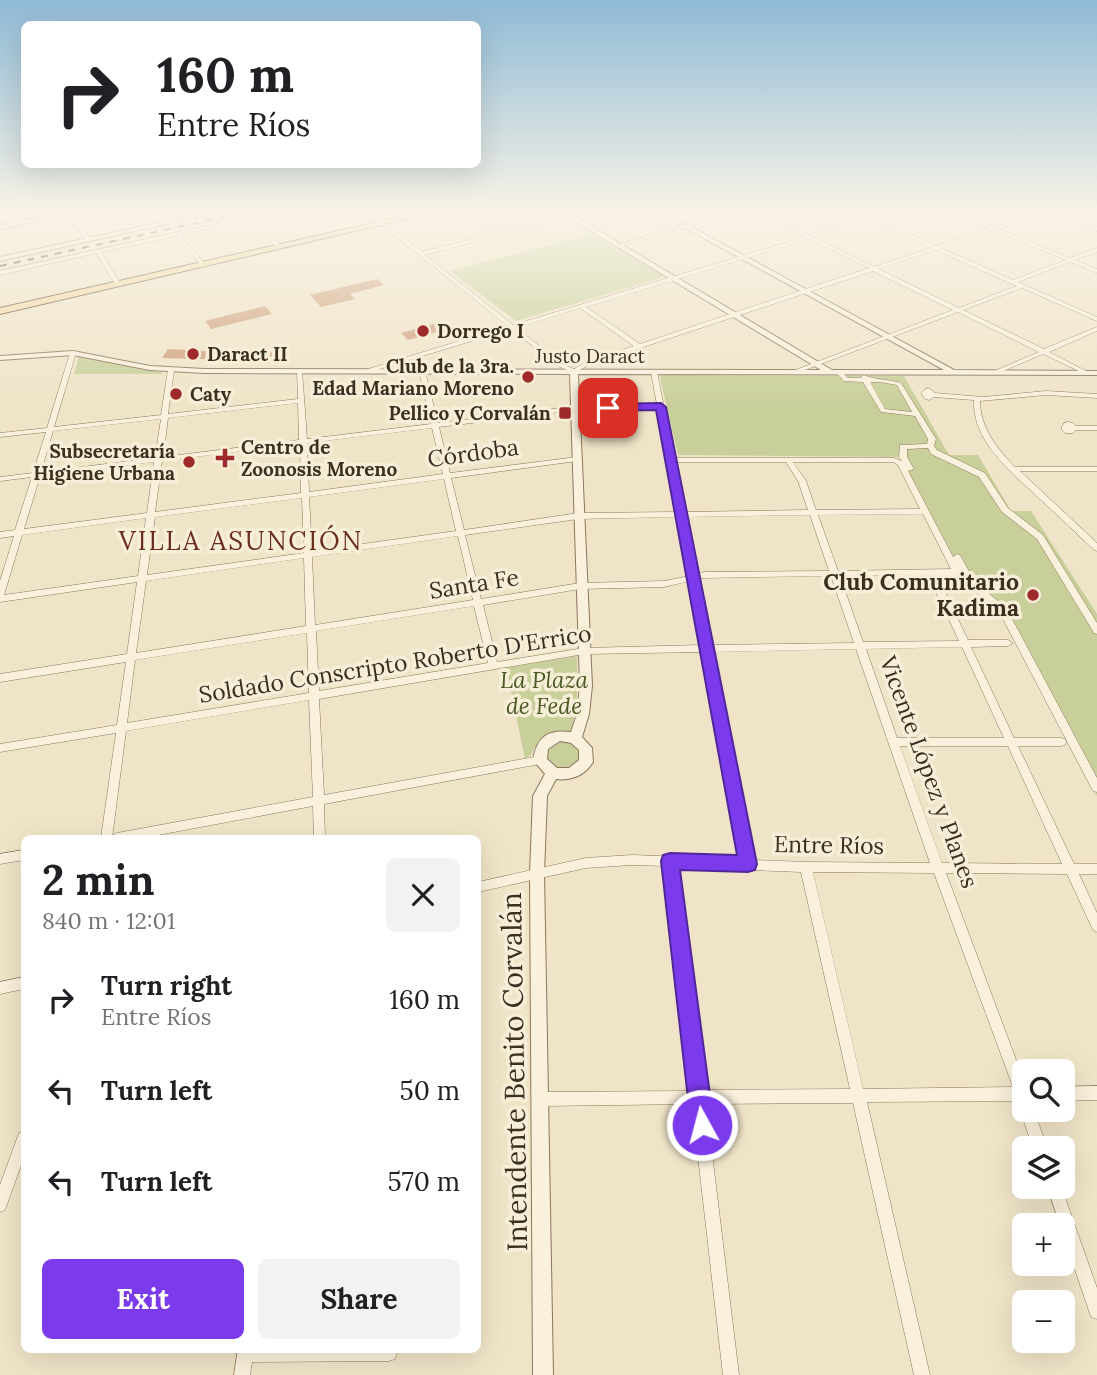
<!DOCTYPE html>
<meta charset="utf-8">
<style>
:root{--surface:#fff;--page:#f2f2f2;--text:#202124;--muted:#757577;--accent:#7c3aed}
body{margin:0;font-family:Lora,serif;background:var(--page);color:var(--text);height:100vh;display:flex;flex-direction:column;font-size:26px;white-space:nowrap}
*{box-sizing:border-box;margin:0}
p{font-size:23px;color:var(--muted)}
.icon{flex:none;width:38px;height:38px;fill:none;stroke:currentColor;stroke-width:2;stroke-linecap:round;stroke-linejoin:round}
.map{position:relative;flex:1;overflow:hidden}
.side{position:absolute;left:21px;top:835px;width:460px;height:518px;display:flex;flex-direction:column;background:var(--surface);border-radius:10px;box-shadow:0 7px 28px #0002}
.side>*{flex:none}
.top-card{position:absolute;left:21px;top:21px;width:460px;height:147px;border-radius:10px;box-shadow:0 7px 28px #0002;background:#fff;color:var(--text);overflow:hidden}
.fabs{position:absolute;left:1012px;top:1059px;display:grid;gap:14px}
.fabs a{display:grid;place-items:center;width:63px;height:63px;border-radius:10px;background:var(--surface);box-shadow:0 7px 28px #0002;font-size:35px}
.pin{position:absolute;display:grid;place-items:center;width:60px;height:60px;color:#fff;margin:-30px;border-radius:14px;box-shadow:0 4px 10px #0006}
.me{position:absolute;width:77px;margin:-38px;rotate:353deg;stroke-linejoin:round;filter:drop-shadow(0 0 5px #0008)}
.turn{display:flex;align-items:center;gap:24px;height:147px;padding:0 21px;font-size:32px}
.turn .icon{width:91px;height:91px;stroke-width:2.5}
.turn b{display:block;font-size:49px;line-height:60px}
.round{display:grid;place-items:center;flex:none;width:74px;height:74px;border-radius:10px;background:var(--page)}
.summary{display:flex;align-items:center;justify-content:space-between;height:119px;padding:0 21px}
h1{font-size:42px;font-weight:700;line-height:52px}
.cta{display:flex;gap:14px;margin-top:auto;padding:14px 21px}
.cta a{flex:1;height:80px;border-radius:10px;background:var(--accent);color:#fff;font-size:28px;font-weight:700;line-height:80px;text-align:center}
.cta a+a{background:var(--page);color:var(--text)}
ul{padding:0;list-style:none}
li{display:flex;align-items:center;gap:21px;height:91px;padding:0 21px}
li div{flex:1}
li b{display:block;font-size:26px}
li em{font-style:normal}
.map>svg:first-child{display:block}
.green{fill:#c9cf9b}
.building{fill:#cf9f7d}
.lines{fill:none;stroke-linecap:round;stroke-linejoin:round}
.minor-casing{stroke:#8d765c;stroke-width:1}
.tertiary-casing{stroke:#8d765c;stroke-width:2}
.primary-casing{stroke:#5b4430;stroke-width:2}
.minor{fill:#faf1dc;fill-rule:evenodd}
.tertiary{fill:#faf1dc;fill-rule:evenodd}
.primary{fill:#f3d9a0;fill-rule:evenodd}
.rail{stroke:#3d2e20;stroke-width:2;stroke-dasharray:7 7;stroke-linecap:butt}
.route{fill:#7c3aed;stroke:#51269a;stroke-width:2}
.poi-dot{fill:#9e2a2b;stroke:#f7eed8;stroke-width:2.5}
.labels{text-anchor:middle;stroke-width:7;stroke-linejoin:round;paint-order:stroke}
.far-poi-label{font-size:19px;font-weight:bold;fill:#3d2e20;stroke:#f7eed8;text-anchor:start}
.far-street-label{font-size:19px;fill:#3d2e20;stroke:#f7eed8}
.street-label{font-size:23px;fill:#3d2e20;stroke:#f7eed8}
.poi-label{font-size:23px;font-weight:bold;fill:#3d2e20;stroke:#f7eed8;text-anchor:end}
.park-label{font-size:23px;font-style:italic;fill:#4d5a26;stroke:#f7eed8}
.quarter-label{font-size:26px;letter-spacing:2px;fill:#6b2e1e;stroke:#f7eed8}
.near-street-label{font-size:28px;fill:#3d2e20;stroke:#f7eed8}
</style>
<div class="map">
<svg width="1097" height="1375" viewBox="0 0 1097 1375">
<rect width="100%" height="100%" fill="#f0e4c8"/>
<path class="green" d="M592 234 662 276 661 278 516 321 450 271Z
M79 356 162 372V374H74Z
M662 375 904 376 949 455H978L1011 511H1031L1097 614V796L996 606 967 583 901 457 678 455 660 378Z
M577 656V696L572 729 570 732 540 739 531 755 525 759 506 667Z
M560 736 585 748 575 772 546 768 542 747Z"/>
<path class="building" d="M377 279 384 285 350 294 355 299 321 307 310 295Z
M265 306 272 314 211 329 205 321Z
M437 323 444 330 408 340 401 333Z
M168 349 223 352H287L284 361 162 358Z
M623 416 624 427H587L586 417Z"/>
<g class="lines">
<g class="minor-casing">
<path id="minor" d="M68 213H73L91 240 90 241H86Z
M162 213H167L174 221V223H170Z
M265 213H274L254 218 281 246V248H277L250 219 180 235 205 264V266L203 267 176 236 101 252 121 284 118 286 115 284 96 253 0 275V271Z
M367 213H372L422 252 492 234 464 213H469L497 233 575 213H583L425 255 513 325 804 237 758 213H764L809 235 866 218 856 213H862L871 217 882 213H890L875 219 937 246 989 229 954 213H961L994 227 1036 213H1043L999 229 1070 258 1097 248V252L1075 260 1097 269V273L1070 262 1018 282 1097 317V321L1022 288 963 310 1044 349 1097 327V331L1049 352 1090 373 1085 374 1043 354 996 374H992V372L1039 352 958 312 797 373H793V371L953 310 873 271 589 365 574 373 558 366 511 329 367 373 365 372V370L508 326ZM870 220 932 248 874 267 814 237ZM994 230 1066 260 1013 280 941 248ZM809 239 869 268 640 344 586 307ZM936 250 1010 283 1017 286 959 308 878 269ZM580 308 634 346 585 363 574 369 562 364 517 328Z
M728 213H736L621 246 616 245Z
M1053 213H1060L1097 227V231Z
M73 351 76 353 54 427 161 415 168 370 171 368 174 370 168 414 298 399 297 371 302 370 307 439 431 424 419 371 422 369 425 371 438 423 576 406 657 405 651 372 654 370 657 372 674 458H894L902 461 899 457 900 445 927 444 928 439 915 416 881 412 863 382 844 381 836 372 839 370 848 378H861L862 376 864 375C870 379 892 380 901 383L936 439 934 446 937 450 985 473 1008 508 1043 535 1097 623V634L1094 633 1037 539 1002 512 979 477 931 454 928 448 907 449V457L914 469 908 471 953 557 957 554 960 555 975 582 1000 603 1011 617 1097 778V792L1093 791 1004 621C990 602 972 593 961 572L957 575H937L968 640H1008L1013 643 1008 646 971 647 1014 738H1061L1065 739 1066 742 1065 745 1061 746H1018L1074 864H1097V874H1079L1097 913V932L1093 930 1067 874 946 873 1024 1081V1110H1034L1047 1148H1033L1020 1110 1022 1106 1019 1105 1018 1101 867 1102 930 1375H914L853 1103 706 1104 739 1375H723L692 1104 541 1106 536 1104 534 1099 536 1094 541 1092 690 1091 665 866 632 865 586 868 478 892V882L586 858 632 855 741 859 703 652 584 654 319 699 324 795 540 756 544 757 545 760 544 763 540 764 324 804 325 838H314L313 806 142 838H101L116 733 0 752V744L117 725 126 662 0 682V674L127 654 137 582 0 602V581L14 536 0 538V532L15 530 32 477 0 481V477L33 473 46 432 0 437V433L47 428 70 353ZM870 382H880L897 385 912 412 885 409ZM298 403 299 440 163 457 168 418ZM658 409 677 512 578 513 464 530 451 478 577 461 581 459 577 457 450 473 439 427 576 410ZM161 419 155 458 41 472 53 431ZM432 428 443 474 309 492 307 443ZM300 444 301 493 155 512 162 461ZM154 462 147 513 24 529 40 476ZM675 462H786L798 481 808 510 685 512ZM793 462H893L898 465 920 509 816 510 806 481ZM444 479 456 531 312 551 309 497ZM302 498 304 553 147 575 155 517ZM923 514 951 569 838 571 818 515ZM810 515 829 571 704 572 697 574 686 517ZM678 517 689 576 664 581 580 583 481 599 465 535 578 519ZM146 518 138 576 4 595 22 535ZM458 536 473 600 315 625 312 557ZM304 558 306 626 136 653 146 581ZM928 575 959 641 863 642 840 576ZM831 576 854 643 711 645 698 579 704 578ZM690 581 702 645 584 648 497 662 483 605 580 589 664 587ZM474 606 488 663 319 691 316 631ZM307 633 309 693 127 723 135 660ZM962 647 1004 738H897L866 649ZM856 649 930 863 806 862 753 860 712 652ZM309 700 313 797 117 833 113 835 112 838 126 731ZM900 746H1008L1062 864 942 863ZM676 867 801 872 850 1089 704 1090ZM813 872 934 873 1013 1087 863 1089Z
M928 388 932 390 935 393 983 397 1046 391 1097 394V398L1046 395 980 401C980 427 997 449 1015 467H1097V471H1020L1097 543V551L1094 550C1077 534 1060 517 1042 501 1014 474 972 443 974 400L934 397 929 400 925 399 921 393 924 390Z
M1068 422 1073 423 1076 426H1097V430H1076L1073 433H1065L1062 430V427L1064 423Z
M24 850V860L0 864V854Z
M24 977V989L0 994V982Z
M1097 1086V1100L1062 1101V1087Z
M24 1131V1157L5 1210 0 1212V1185L19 1133Z
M1047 1186H1061L1097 1288V1319L1091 1317 1089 1311 1062 1232V1225H1060Z
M238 1349H396L397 1353 395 1359 389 1361 252 1362 250 1375H234Z"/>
</g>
<g class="tertiary-casing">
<path id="tertiary" d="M59 213H72L0 229V225Z
M204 213H216L0 261V257Z
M561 213H569L832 370H944L658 213H666L954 370 1097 371V375L578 374 592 686 589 714 582 737 592 748 593 762C585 775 572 781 556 779L547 796 544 873 553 1375H533L530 873 533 796 545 774 533 760C537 737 547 729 571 732L577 714 580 686 570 374 204 373 150 370 73 355 0 360V356L73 351 150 366 204 369 821 370ZM560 741 571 743 579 750V760L569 768H557L547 759 548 749Z"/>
</g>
<g class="primary-casing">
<path id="primary" d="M417 213H432L0 314V308Z"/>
</g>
<use href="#minor" class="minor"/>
<use href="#tertiary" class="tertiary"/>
<use href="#primary" class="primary"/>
<path class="rail" d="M0 266 242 213"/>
</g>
<linearGradient id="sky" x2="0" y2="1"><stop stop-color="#8fbad6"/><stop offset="0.52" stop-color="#f8f3e6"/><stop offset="1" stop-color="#f8f3e6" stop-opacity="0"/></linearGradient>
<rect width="1097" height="406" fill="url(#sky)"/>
<path class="route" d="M661 403 666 407 757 864 755 870 748 872 680 870 714 1125 710 1133 702 1136 694 1133 691 1125 661 861 663 855 670 853 737 855 656 410 608 411 602 408 608 404Z"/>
<g class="poi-dot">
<circle cx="423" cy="331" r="7"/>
<circle cx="193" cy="354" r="7"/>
<circle cx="528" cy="377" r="7"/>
<circle cx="176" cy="394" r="7"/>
<rect x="558" y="406" width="14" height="14" rx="3.5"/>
<path d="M221.5 447.5h7v7h7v7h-7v7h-7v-7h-7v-7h7z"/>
<circle cx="189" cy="462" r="7"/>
<circle cx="1033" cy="595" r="7"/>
</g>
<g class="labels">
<g class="far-poi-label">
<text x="437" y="338">Dorrego I</text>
<text x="207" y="361">Daract II</text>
<text x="514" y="373" text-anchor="end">Club de la 3ra.<tspan x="514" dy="22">Edad Mariano Moreno</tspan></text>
<text x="190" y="401">Caty</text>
<text x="551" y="420" text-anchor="end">Pellico y Corvalán</text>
<text x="241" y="454">Centro de<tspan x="241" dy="22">Zoonosis Moreno</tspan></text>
<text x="175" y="458" text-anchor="end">Subsecretaría<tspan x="175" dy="22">Higiene Urbana</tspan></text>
</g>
<g class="far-street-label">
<text x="590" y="363">Justo Daract</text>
</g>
<g class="street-label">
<text transform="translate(473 453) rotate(-8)" y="8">Córdoba</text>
<text transform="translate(474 584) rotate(-9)" y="8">Santa Fe</text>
<text transform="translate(395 664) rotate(-9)" y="8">Soldado Conscripto Roberto D'Errico</text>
<text transform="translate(929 772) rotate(70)" y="8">Vicente López y Planes</text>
<text transform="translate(829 845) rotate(1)" y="8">Entre Ríos</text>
</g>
<g class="poi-label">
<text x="1019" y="590">Club Comunitario<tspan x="1019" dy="26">Kadima</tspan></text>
</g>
<g class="park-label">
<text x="544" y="688">La Plaza<tspan x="544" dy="26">de Fede</tspan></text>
</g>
<g class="quarter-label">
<text x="241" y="550">VILLA ASUNCIÓN</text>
</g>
<g class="near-street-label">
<text transform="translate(514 1072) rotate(-91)" y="10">Intendente Benito Corvalán</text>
</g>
</g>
</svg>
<div class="fabs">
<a><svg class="icon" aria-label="search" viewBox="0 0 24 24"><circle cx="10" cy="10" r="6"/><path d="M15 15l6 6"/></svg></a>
<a><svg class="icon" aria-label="layers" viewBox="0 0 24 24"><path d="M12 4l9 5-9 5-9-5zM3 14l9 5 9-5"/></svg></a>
<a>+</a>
<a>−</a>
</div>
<div class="pin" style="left:608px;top:408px;background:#d93025"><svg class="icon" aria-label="arrive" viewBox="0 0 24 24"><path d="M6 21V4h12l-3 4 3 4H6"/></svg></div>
<svg class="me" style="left:702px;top:1125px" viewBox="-20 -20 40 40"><circle r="17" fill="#7c3aed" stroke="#fff" stroke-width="3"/><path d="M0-11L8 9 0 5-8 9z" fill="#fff"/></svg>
<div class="top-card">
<div class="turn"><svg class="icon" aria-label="right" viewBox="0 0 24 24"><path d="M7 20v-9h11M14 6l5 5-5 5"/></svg><div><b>160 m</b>Entre Ríos</div></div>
</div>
<section class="side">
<div class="summary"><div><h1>2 min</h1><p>840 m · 12:01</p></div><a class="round"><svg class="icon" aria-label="close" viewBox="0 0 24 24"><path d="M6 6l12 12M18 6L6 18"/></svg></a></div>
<ul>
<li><svg class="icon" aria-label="right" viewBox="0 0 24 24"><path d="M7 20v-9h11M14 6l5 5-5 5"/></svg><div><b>Turn right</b><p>Entre Ríos</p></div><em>160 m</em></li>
<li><svg class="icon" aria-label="left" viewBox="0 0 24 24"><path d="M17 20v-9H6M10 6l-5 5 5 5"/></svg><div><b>Turn left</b></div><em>50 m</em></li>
<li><svg class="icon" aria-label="left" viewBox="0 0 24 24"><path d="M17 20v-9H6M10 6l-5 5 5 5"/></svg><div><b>Turn left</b></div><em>570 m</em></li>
</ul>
<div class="cta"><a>Exit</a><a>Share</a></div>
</section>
</div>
